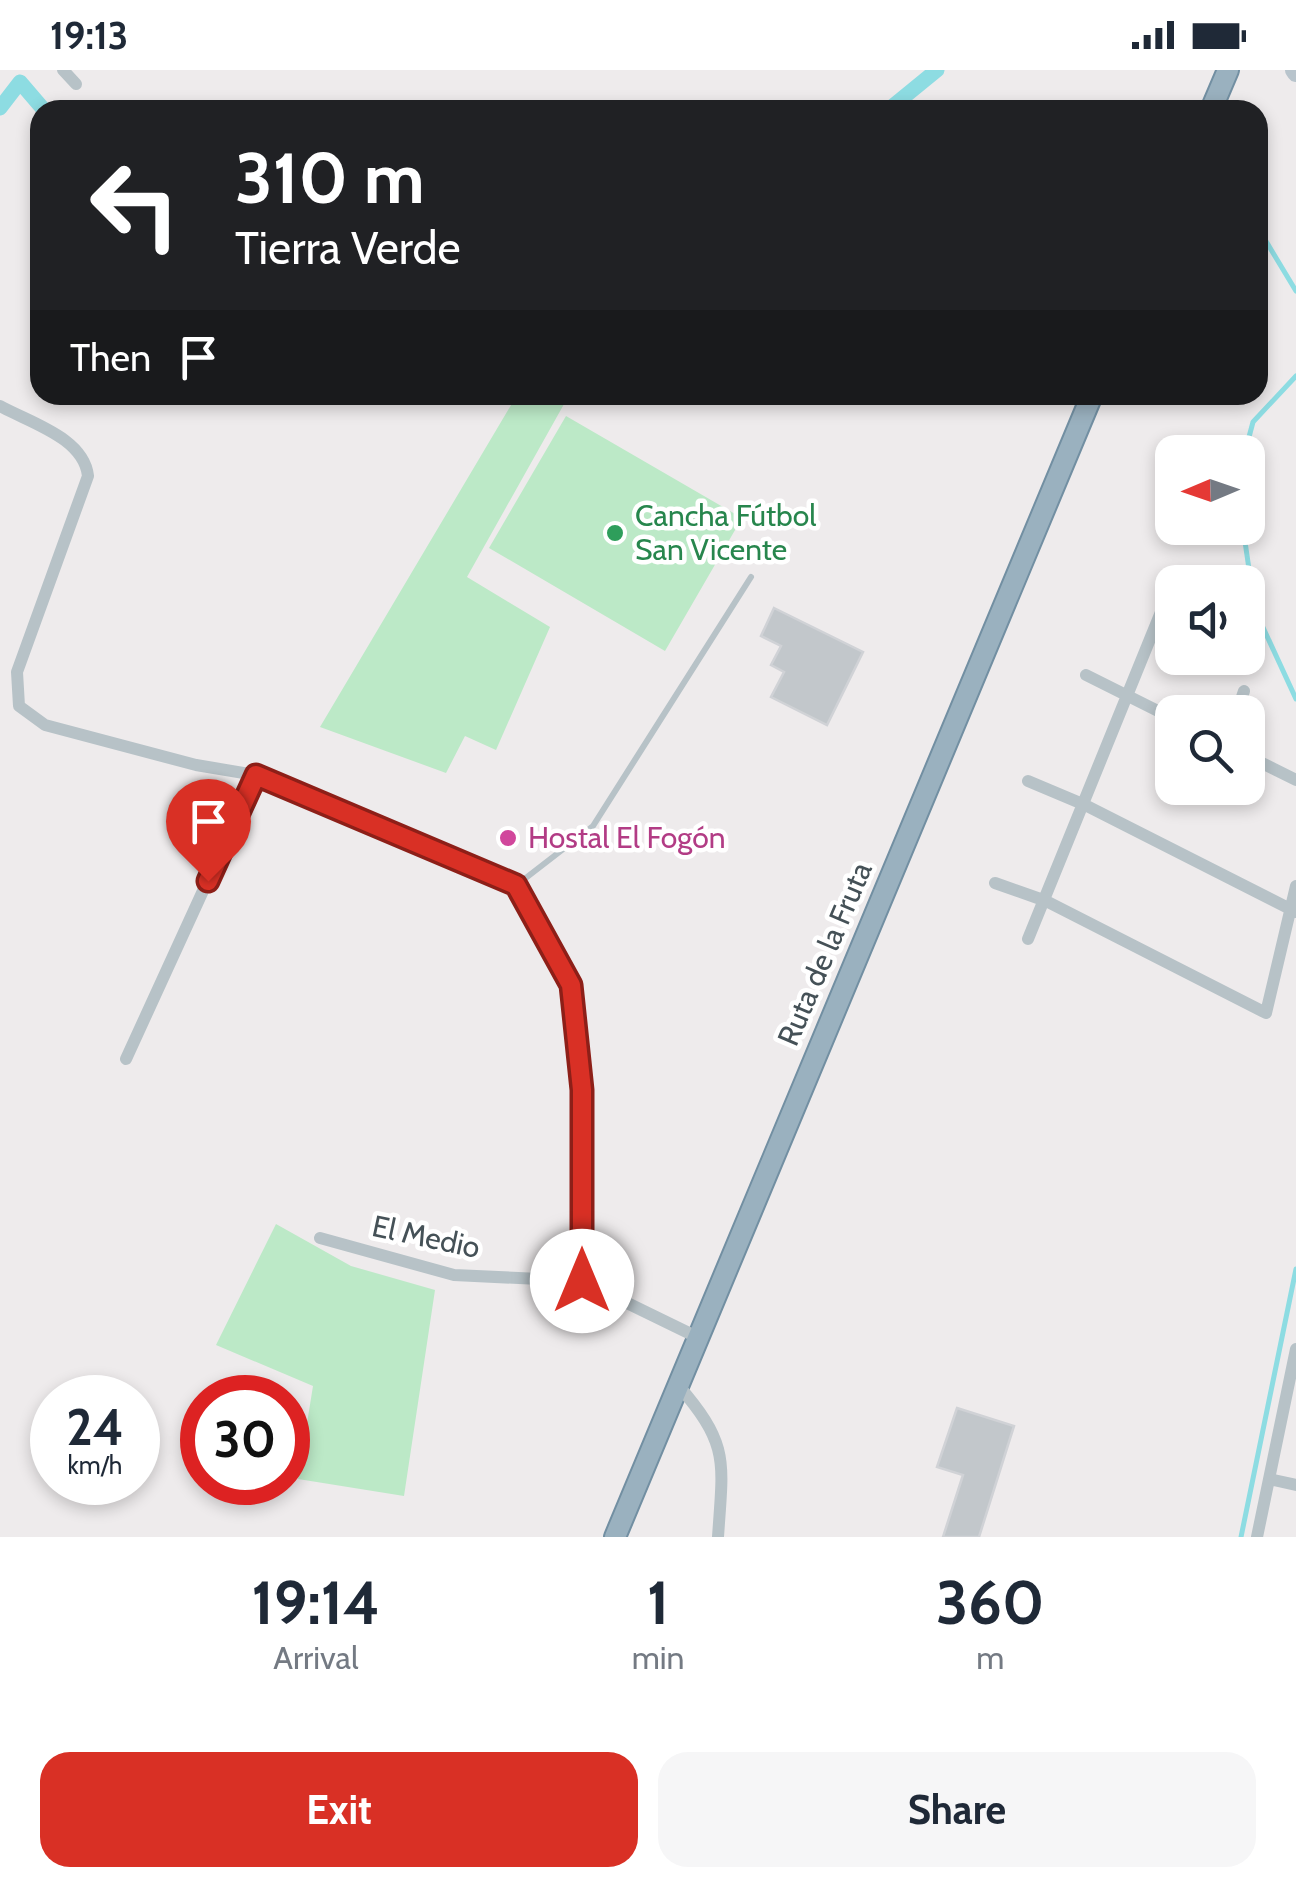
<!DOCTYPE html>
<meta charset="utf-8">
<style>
:root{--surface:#fff;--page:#f6f6f7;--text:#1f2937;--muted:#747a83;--accent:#d93025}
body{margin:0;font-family:Cabin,sans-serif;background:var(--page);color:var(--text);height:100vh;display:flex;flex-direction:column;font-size:38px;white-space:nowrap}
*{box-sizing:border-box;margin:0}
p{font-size:32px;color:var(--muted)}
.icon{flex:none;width:55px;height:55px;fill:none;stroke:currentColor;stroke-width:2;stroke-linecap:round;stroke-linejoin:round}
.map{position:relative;height:1467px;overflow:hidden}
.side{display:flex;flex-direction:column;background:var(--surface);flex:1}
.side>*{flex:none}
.banner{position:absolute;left:30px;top:30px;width:1238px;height:305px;border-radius:30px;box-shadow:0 5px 15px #0003;background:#202124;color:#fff;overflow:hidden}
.needle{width:65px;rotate:268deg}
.controls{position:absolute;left:1155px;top:365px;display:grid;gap:20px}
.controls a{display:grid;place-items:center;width:110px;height:110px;border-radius:20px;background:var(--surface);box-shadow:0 5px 15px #0003;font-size:50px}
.speed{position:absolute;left:30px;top:1305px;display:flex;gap:20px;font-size:50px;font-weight:700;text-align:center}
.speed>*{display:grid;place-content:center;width:130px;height:130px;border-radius:50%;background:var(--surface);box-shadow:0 5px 15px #0003;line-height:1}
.speed small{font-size:25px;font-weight:400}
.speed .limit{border:15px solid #d22;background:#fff;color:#111}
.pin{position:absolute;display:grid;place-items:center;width:85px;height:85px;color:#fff;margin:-102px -42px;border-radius:50% 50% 50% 0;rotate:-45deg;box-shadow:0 0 10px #0007}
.pin .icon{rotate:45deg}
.me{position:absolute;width:110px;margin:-55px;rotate:0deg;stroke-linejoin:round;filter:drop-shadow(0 0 8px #0008)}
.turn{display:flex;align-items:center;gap:35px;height:210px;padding:0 40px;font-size:45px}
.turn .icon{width:130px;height:130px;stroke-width:2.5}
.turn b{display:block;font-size:70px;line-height:85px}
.then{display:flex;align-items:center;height:95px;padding:0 40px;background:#0003;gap:20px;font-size:38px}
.eta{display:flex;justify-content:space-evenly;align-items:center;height:170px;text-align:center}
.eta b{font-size:60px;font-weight:700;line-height:70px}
.button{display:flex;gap:20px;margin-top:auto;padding:20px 40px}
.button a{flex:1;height:115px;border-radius:30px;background:var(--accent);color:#fff;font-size:40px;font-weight:700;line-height:115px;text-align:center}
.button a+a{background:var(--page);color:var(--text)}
.status{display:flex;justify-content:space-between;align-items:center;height:70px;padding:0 50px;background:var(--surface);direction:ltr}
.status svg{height:28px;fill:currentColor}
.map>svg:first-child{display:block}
.green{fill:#bce9c7}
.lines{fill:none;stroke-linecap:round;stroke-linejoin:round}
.stream{stroke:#8ddce2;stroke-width:5}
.canal{stroke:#8ddce2;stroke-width:15}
.building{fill:#c2c7cb;stroke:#d0d2d6;stroke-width:2.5}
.trunk-casing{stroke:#728fa2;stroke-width:24}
.service{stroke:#b7c2c7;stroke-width:6}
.minor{stroke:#b7c2c7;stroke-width:12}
.secondary{stroke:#b8c4cc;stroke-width:18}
.trunk{stroke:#9ab1bf;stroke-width:20}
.route-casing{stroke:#8d1f18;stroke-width:25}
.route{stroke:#d93025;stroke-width:18}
.leisure-dot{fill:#2e9e5b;stroke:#fff;stroke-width:4}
.hotel-dot{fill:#d1479c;stroke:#fff;stroke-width:4}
.labels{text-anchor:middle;stroke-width:9;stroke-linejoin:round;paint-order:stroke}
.leisure-label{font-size:30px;fill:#27864d;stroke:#fff;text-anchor:start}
.hotel-label{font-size:30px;fill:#b23c85;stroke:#fff;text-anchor:start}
.street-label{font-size:30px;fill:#455157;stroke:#fff}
</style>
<div class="status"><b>19:13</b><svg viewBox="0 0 49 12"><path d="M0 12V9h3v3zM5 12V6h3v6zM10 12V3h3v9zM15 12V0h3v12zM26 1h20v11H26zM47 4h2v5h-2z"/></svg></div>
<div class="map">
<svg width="1296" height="1467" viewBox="0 0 1296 1467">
<rect width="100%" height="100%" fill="#eeebec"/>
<path class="green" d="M517 325 568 327 467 507 550 557 496 680 465 666 446 703 320 657Z
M566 346 742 448 665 581 489 478Z
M276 1154 351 1196 435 1220 404 1426 298 1409 313 1316 216 1275Z"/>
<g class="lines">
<path class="stream" d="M1258 158 1296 221
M1245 382 1253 352 1296 306
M1243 458 1255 540 1296 629
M1241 1467 1296 1199"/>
<path class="canal" d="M0 38 20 12 44 40
M888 40 937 0
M40 58V68"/>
</g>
<path class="building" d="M774 538 863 582 827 655 771 627 784 602 771 595 781 576 761 566Z
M957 1338 1014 1356 979 1467H943L963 1405 937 1397Z"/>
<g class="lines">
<g class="trunk-casing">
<path id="trunk" d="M1211 40 1228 0
M615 1467 1092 325"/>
</g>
<path class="service" d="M518 814 593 756 751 507"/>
<path class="minor" d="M63 0 76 14
M0 336C31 353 84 368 88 406L17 602 19 636 45 655 196 695 256 705 517 815 571 915 582 1020V1211L697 1267
M1086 605 1172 648
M1237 642 1244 621
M1248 686 1296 710
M1028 711 1085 735 1296 842
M995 813 1046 831 1266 943 1296 816
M1028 869 1172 515
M126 989 256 705
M320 1168 454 1205 582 1211
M678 1315C730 1375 723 1391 718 1467
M1269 1409 1296 1415
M1257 1467 1296 1279"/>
<path class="secondary" d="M1294 0 1296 3"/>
<use href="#trunk" class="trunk"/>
</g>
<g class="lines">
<g class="route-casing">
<path id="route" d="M208 811 256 705 516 815 571 915 582 1020V1211"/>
</g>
<use href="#route" class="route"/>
</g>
<circle class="leisure-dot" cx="615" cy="463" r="10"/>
<circle class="hotel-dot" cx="508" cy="768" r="10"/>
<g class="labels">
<g class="leisure-label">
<text x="635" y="456">Cancha Fútbol<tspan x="635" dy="34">San Vicente</tspan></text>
</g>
<g class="hotel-label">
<text x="528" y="778">Hostal El Fogón</text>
</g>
<g class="street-label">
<text transform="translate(825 884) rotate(-67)" y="10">Ruta de la Fruta</text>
<text transform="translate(426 1167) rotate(12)" y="10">El Medio</text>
</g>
</g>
</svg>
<div class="controls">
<a><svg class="needle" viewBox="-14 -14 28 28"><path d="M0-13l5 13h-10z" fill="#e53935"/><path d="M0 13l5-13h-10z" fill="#747a83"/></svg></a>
<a><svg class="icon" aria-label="sound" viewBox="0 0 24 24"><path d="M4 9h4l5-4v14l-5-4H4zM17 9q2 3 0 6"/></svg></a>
<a><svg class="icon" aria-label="search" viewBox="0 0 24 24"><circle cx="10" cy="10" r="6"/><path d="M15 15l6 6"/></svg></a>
</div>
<div class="speed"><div>24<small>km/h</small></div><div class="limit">30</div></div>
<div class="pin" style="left:208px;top:811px;background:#d93025"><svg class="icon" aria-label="arrive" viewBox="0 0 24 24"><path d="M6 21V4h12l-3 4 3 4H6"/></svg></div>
<svg class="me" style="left:582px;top:1211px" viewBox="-20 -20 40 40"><circle r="19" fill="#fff"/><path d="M0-13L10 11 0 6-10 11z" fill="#d93025"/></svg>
<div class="banner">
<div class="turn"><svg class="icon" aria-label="left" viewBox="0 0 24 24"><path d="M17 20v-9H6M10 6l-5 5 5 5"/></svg><div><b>310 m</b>Tierra Verde</div></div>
<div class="then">Then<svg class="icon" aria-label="arrive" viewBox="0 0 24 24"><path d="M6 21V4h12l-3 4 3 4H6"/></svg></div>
</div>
</div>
<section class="side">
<div class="eta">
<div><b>19:14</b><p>Arrival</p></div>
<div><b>1</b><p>min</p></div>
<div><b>360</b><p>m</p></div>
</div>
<div class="button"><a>Exit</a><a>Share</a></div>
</section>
